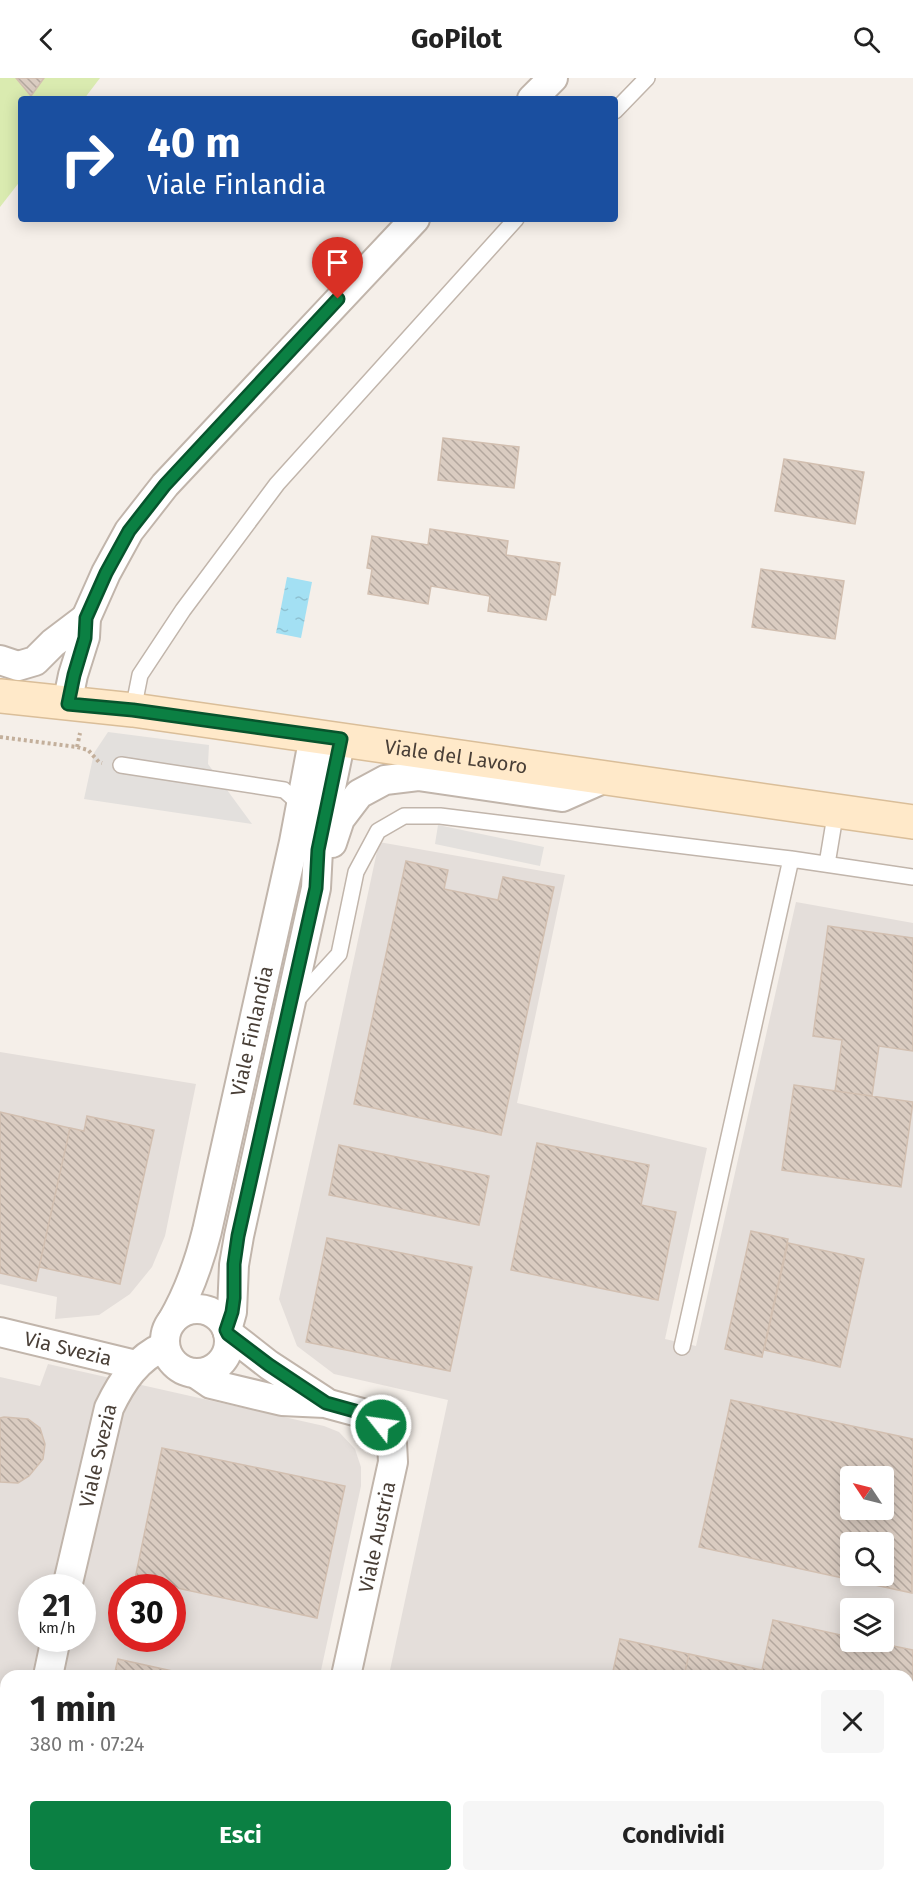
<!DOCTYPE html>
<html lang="it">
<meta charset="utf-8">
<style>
:root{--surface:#fff;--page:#f6f6f6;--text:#222;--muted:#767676;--accent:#0b8043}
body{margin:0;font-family:"Fira Sans",sans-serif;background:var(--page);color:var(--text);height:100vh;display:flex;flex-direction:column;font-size:22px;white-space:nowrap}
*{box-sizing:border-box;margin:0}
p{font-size:20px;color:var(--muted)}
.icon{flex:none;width:33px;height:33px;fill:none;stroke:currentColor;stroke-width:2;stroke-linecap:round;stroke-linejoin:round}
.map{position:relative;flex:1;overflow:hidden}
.panel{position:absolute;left:0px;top:1592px;width:914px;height:212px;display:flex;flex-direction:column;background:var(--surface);border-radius:18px 18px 0 0;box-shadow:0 3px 15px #0003}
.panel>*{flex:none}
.top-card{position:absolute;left:18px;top:18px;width:600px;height:126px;border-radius:6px;box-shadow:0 3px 15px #0003;background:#1a4fa0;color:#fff;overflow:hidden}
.needle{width:39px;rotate:305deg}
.controls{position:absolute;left:840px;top:1388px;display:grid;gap:12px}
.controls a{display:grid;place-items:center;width:54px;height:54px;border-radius:6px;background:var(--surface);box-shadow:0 3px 15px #0003;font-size:30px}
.speed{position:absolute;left:18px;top:1496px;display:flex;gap:12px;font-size:30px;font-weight:700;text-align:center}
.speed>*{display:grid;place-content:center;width:78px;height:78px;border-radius:50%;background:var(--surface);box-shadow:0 3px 15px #0003;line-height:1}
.speed small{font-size:15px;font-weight:400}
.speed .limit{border:9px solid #d22;background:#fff;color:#111}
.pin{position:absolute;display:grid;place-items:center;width:51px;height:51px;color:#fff;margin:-62px -26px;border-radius:50% 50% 50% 0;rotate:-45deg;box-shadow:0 0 6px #0007}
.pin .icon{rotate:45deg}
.me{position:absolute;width:66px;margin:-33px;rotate:300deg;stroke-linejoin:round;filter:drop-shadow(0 0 4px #0008)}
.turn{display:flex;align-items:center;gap:21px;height:126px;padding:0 30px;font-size:27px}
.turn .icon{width:78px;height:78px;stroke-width:2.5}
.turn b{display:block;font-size:42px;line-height:51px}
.round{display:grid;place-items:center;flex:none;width:63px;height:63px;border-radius:6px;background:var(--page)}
.overview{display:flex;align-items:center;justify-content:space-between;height:102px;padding:0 30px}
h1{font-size:36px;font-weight:700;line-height:45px}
.button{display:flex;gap:12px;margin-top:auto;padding:12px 30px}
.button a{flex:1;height:69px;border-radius:6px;background:var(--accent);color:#fff;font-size:24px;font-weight:700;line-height:69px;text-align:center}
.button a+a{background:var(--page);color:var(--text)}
header{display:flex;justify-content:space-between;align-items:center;height:78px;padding:0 30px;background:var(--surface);font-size:27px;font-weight:700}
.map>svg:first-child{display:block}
.industrial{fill:#e4deda;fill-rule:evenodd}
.grass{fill:#daebb0}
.parking{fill:#e3e0dd}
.water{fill:url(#water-ripples)}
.building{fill:url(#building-back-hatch);stroke:#d2bfb0;stroke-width:1.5;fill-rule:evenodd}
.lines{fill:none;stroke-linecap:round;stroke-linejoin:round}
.lane-casing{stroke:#c1b5ab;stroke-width:18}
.street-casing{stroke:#c1b5ab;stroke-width:32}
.secondary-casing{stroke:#dabe99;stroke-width:36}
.path{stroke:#c3af9b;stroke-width:4;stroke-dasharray:3 3;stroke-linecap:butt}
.lane{stroke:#fff;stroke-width:15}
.street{stroke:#fff;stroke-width:28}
.secondary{stroke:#ffe9c9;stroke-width:33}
.route-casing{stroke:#07532c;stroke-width:15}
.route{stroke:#0b8043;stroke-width:10}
.labels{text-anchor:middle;stroke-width:4.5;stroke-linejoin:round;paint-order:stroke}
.street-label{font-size:20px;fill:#493f37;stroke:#fff}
</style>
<header><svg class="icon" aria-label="back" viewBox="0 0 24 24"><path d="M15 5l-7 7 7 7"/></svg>GoPilot<svg class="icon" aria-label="search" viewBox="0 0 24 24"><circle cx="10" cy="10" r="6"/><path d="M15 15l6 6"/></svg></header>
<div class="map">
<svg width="913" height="1802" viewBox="0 0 913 1802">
<defs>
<pattern id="water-ripples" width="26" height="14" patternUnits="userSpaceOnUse" patternTransform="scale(1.5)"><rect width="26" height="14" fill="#a3e0f3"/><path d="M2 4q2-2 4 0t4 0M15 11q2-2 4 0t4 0" fill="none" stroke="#8ec1d1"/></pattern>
<pattern id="building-back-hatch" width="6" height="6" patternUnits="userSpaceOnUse" patternTransform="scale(1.5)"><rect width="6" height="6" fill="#daccc1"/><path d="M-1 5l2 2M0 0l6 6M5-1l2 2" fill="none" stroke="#b3a79e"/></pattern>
</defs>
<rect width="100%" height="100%" fill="#f5efe9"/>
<path class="industrial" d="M379 764 565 797 517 1025 707 1070 665 1261 696 1268 796 824 913 845V1802H345L346 1797H908V1598L389 1597 448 1322 334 1296 297 1268 279 1221 326 1011ZM850 1398H884V1431H850ZM850 1464H884V1497H850ZM850 1530H884V1563H850Z
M0 974 196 1006 165 1158 152 1189 130 1216 99 1237 55 1241 57 1219 0 1206Z
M48 1286 324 1348 339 1354 355 1371 361 1389V1408L320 1597 6 1598V1797H277L275 1802H0V1299L40 1308ZM32 1509H82V1560H32ZM122 1509H172V1560H122Z"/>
<path class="grass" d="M0 0H100L84 21H21V102L0 129Z"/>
<path class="parking" d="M108 654 209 667 208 686 252 746 84 721 94 675Z
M438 747 544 769 540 788 435 766Z"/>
<path class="water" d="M287 499 312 504 301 560 276 555Z"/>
<path class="building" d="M16 0H44L31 18Z
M443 360 519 369 514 410 438 402Z
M784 381 864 394 855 446 775 433Z
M430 451 508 463 506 477 560 485 555 517 551 516 546 542 488 533 490 518 431 508 428 526 368 516 372 491 367 490 372 458 428 467Z
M761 491 844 503 835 561 752 549Z
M406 783 448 792 444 811 498 822 503 799 554 809 501 1057 354 1026Z
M828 848 913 860V973L879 968 872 1018 835 1013 842 962 813 958Z
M794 1007 913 1024 901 1109 782 1092Z
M0 1034 70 1050 36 1203 0 1195Z
M87 1038 154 1052 120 1206 39 1189 70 1050 84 1053Z
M537 1065 649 1087 641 1127 676 1134 658 1222 511 1192Z
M339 1067 489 1098 479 1147 329 1117Z
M751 1153 788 1161 762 1279 725 1271Z
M327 1160 472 1189 450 1293 306 1264Z
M788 1165 864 1181 840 1289 764 1272Z
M731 1322 913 1361 912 1515 699 1469ZM850 1398H884V1431H850ZM850 1464H884V1497H850Z
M4 1339 28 1341 40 1350 45 1366 43 1381 29 1398 18 1405 0 1404V1340Z
M162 1370 345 1408 317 1540 135 1501Z
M773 1542 850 1559V1563H869L913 1572V1612L908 1637V1598H684L689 1576 762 1592Z
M620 1561 689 1576 684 1598H612Z
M118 1581 195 1598H114Z
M913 1612V1664L908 1663V1637Z
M52 1797H189L211 1802H51Z
M609 1797H866L865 1802H608Z"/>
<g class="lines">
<g class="lane-casing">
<path id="lane" d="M615 33 647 0
M133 632 140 597 183 532 277 406 516 141
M121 687 284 712 301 727
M827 786 836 732
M295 924 339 876 356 794 378 753 404 738H440L791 781 913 799
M682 1269 791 781"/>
</g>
<g class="street-casing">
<g id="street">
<path d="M532 21 553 0"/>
<path d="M0 582 18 588 35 583 53 565 86 540"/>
<path d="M67 626 73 597 85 559 86 540 106 495 129 453 165 407 415 141"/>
<path d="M332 765 340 741 359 716 385 702 418 698 562 719 605 700"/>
<circle cx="197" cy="1263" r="32"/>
<path id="s1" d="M172 1243C189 1214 199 1185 207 1153L294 764 314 658"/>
<path d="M227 1252 232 1234 234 1187 239 1158 316 810 318 772 341 661"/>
<path id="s2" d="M0 1254 136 1287"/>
<path d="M228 1255 269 1287 324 1323"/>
<path d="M195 1295 211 1306 282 1323 325 1325 362 1335 381 1347 392 1364 393 1384 346 1598"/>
<path id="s3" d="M67 1509 109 1330C122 1303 137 1280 165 1268"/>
<path d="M48 1598 56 1560"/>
<path d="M3 1802 6 1789"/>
<path d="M300 1802 301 1797"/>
</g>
</g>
<g class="secondary-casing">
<g id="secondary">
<path id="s4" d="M0 618 133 632 913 744"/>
</g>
</g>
<path class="path" d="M0 659 77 669 88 672 99 684 102 685
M77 669 80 655"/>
<use href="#lane" class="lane"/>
<use href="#street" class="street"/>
<use href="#secondary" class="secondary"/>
</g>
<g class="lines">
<g class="route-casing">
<path id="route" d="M338 221 165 407 129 453 106 495 86 540 85 560 74 597 68 626 133 632 341 661 318 772 316 810 238 1158 234 1186V1220L232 1234 226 1252 228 1256 269 1287 326 1325 362 1335 381 1347"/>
</g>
<use href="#route" class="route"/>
</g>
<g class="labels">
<g class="street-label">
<text dy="7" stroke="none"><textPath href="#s4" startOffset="460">Viale del Lavoro</textPath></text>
<text dy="7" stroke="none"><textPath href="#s1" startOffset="302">Viale Finlandia</textPath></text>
<text dy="7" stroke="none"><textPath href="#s2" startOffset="70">Via Svezia</textPath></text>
<text dy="7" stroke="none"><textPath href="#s3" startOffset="135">Viale Svezia</textPath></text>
<text transform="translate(377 1459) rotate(-78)" y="7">Viale Austria</text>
</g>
</g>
</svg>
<div class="controls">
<a><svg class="needle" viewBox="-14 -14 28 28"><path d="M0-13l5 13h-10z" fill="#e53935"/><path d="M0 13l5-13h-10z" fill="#767676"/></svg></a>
<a><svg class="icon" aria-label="search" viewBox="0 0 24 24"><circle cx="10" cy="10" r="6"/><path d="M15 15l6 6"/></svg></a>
<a><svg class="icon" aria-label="layers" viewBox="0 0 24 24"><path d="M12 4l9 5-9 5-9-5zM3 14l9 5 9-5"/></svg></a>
</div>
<div class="speed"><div>21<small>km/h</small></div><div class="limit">30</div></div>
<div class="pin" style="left:338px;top:221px;background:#d93025"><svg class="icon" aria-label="arrive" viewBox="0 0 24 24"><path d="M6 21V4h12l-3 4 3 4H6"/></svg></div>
<svg class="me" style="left:381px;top:1347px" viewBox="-20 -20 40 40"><circle r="17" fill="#0b8043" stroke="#fff" stroke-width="3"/><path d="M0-11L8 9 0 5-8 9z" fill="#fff"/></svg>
<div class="top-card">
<div class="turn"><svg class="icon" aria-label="right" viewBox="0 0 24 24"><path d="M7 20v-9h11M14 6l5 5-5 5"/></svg><div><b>40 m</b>Viale Finlandia</div></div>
</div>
<section class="panel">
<div class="overview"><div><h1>1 min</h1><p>380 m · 07:24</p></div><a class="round"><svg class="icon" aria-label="close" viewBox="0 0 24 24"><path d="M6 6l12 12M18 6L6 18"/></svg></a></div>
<div class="button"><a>Esci</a><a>Condividi</a></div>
</section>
</div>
